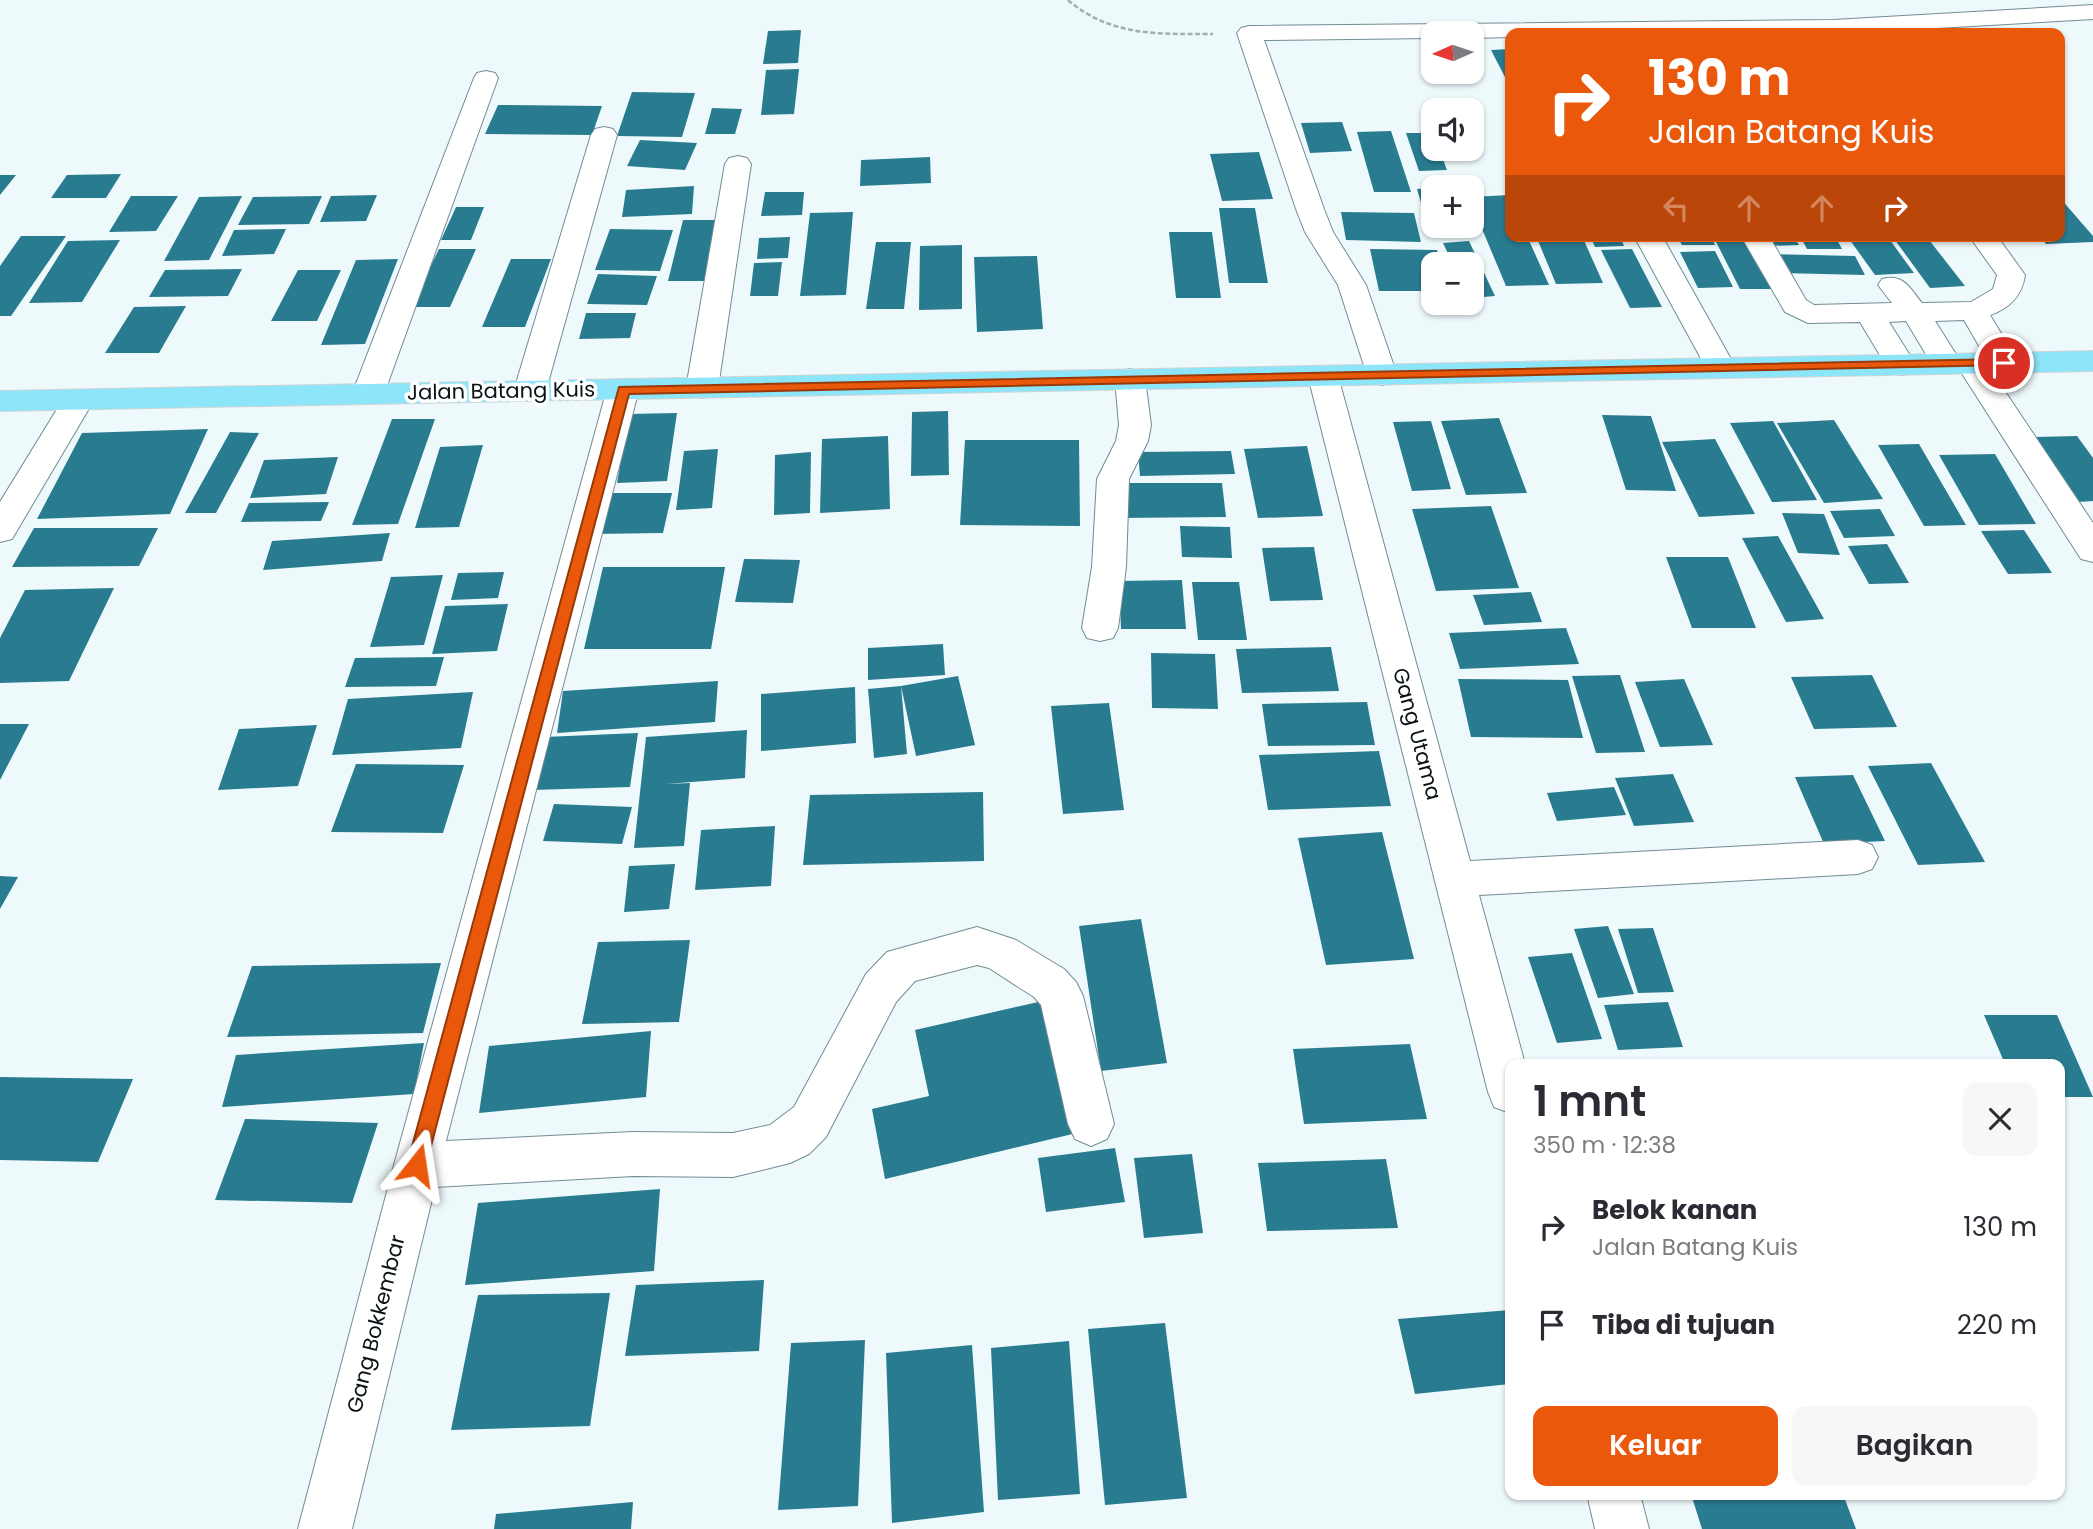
<!DOCTYPE html>
<html lang="id">
<meta charset="utf-8">
<style>
:root{--surface:#fff;--page:#f7f7f7;--text:#2b2b33;--muted:#7c7c81;--accent:#ea580c}
body{margin:0;font-family:Poppins,sans-serif;background:var(--page);color:var(--text);height:100vh;display:flex;flex-direction:column;font-size:26px;white-space:nowrap}
*{box-sizing:border-box;margin:0}
p{font-size:23px;color:var(--muted)}
.icon{flex:none;width:38px;height:38px;fill:none;stroke:currentColor;stroke-width:2;stroke-linecap:round;stroke-linejoin:round}
.map{position:relative;flex:1;overflow:hidden}
.details{position:absolute;left:1505px;top:1059px;width:560px;height:441px;display:flex;flex-direction:column;background:var(--surface);border-radius:14px;box-shadow:0 2px 5px #0004}
.details>*{flex:none}
.guide{position:absolute;left:1505px;top:28px;width:560px;height:214px;border-radius:14px;box-shadow:0 2px 5px #0004;background:#ea580c;color:#fff;overflow:hidden}
.needle{width:46px;rotate:267deg}
.fabs{position:absolute;left:1421px;top:21px;display:grid;gap:14px}
.fabs a{display:grid;place-items:center;width:63px;height:63px;border-radius:14px;background:var(--surface);box-shadow:0 2px 5px #0004;font-size:35px}
.pin{position:absolute;display:grid;place-items:center;width:60px;height:60px;color:#fff;margin:-30px;border:4px solid #fff;border-radius:50%;box-shadow:0 2px 7px #0007}
.me{position:absolute;width:77px;margin:-38px;rotate:15deg;stroke-linejoin:round;filter:drop-shadow(0 0 5px #0008)}
.turn{display:flex;align-items:center;gap:24px;height:147px;padding:0 28px;font-size:32px}
.turn .icon{width:91px;height:91px;stroke-width:2.5}
.turn b{display:block;font-size:49px;line-height:60px}
.lanes{display:flex;align-items:center;height:66px;padding:0 28px;background:#0003;justify-content:center;gap:35px;direction:ltr}
.lanes .off{opacity:.35}
.round{display:grid;place-items:center;flex:none;width:74px;height:74px;border-radius:14px;background:var(--page)}
.head{display:flex;align-items:center;justify-content:space-between;height:119px;padding:0 28px}
h1{font-size:42px;font-weight:600;line-height:52px}
.action{display:flex;gap:14px;margin-top:auto;padding:14px 28px}
.action a{flex:1;height:80px;border-radius:14px;background:var(--accent);color:#fff;font-size:28px;font-weight:600;line-height:80px;text-align:center}
.action a+a{background:var(--page);color:var(--text)}
ul{padding:0;list-style:none}
li{display:flex;align-items:center;gap:21px;height:98px;padding:0 28px}
li div{flex:1}
li b{display:block;font-size:26px}
li em{font-style:normal}
.map>svg:first-child{display:block}
.building{fill:#297c90}
.lines{fill:none;stroke-linecap:round;stroke-linejoin:round}
.street-casing{stroke:#728c94;stroke-width:2}
.primary-casing{stroke:#d3d5d5;stroke-width:2}
.path{stroke:#a3aeb1;stroke-width:2.5;stroke-dasharray:5 2.5;stroke-linecap:butt}
.street{fill:#fff;fill-rule:evenodd}
.primary{fill:#8ce5f9;fill-rule:evenodd}
.route{fill:#ea580c;stroke:#983908;stroke-width:2}
.labels{text-anchor:middle;stroke-width:7;stroke-linejoin:round;paint-order:stroke}
.street-label{font-size:21px;fill:#091316;stroke:#fff}
</style>
<div class="map">
<svg width="2093" height="1529" viewBox="0 0 2093 1529">
<rect width="100%" height="100%" fill="#eef9fc"/>
<path class="building" d="M801 30 798 63 763 64 768 31Z
M1510 49V87L1491 50Z
M799 69 794 114 761 115 766 70Z
M632 92 695 93 682 137 617 136Z
M498 105 602 106 592 135 485 134Z
M712 108 742 109 735 134H705Z
M1342 122 1352 151 1310 153 1301 123Z
M1391 131 1411 192H1374L1357 132Z
M1406 133H1433V149H1439L1447 170 1419 171Z
M640 140 697 143 685 170 627 166Z
M1259 152 1273 199 1222 201 1210 154Z
M930 157 931 183 860 186 861 160Z
M121 174 106 198H51L67 175Z
M0 175H16L0 195Z
M694 186 692 214 622 217 626 190Z
M1433 188V226H1459L1460 230H1429L1417 189Z
M765 192H804L802 215 761 216Z
M377 195 366 221 320 222 331 196Z
M1509 195 1510 236H1527L1549 285 1506 286 1472 205V197Z
M131 196H178L156 231 109 232Z
M242 196 209 260 164 261 199 197Z
M322 196 309 224 238 225 253 197Z
M2060 198 2093 236V242L2046 244 2040 236H2060Z
M456 207H484L471 240H441Z
M1219 208H1255L1268 283H1229Z
M853 212 846 295 800 296 810 213Z
M1341 212 1414 213 1421 242 1346 240Z
M683 220H718L704 281H668Z
M286 229 274 254 222 256 234 230Z
M610 229 673 230 660 271 595 270Z
M1169 232H1212L1221 298H1176Z
M21 236H66L11 316H0V266Z
M1536 236H1582L1603 283 1556 284Z
M1590 236H1620L1624 246 1595 247Z
M1677 236H1711L1715 245H1682Z
M1713 236H1746L1774 289H1740Z
M1761 236H1793L1799 245 1767 246Z
M1800 236H1835L1842 249H1807Z
M1847 236H1887L1914 273 1875 275Z
M1892 236H1926L1965 286 1930 288Z
M790 237 788 258 757 259 759 238Z
M120 240 82 302 29 303 68 241Z
M1469 241 1495 296 1472 298V264H1453L1443 243Z
M876 242H911L904 309H866Z
M962 245V309L919 310 920 246Z
M439 249H476L450 307H411Z
M1370 249 1437 250 1441 264H1433V291H1379Z
M1632 249 1662 307 1630 308 1601 250Z
M1715 251 1733 287 1698 288 1680 252Z
M1772 254 1855 256 1865 275 1781 273Z
M1037 256 1043 329 977 332 974 257Z
M398 259 365 344 321 345 356 260Z
M511 259H551L525 327H482Z
M782 262 778 296H750L754 263Z
M242 269 228 296 149 297 165 270Z
M298 270H341L317 321H271Z
M598 274 657 276 647 305 587 304Z
M186 306 159 353H105L134 307Z
M586 313H636L630 338 579 339Z
M948 411 949 475 911 476 912 412Z
M677 413 667 481 617 483 629 414Z
M1602 415 1651 416 1676 491 1626 490Z
M1499 418 1527 493 1466 495 1441 421Z
M392 419H435L398 524 352 525Z
M1834 420 1883 499 1824 503 1777 423Z
M1431 421 1451 489 1412 491 1393 422Z
M1773 421 1817 500 1772 502 1730 423Z
M208 429 170 514 37 519 82 433Z
M230 432 259 433 216 513H185Z
M888 436 890 509 820 513 822 439Z
M2077 436 2093 458V501L2078 502 2035 437Z
M1715 439 1755 514 1699 517 1662 442Z
M965 440H1079L1080 526 960 525Z
M1919 444 1966 525 1924 526 1878 445Z
M483 445 459 527 415 528 440 447Z
M1307 446 1323 516 1258 518 1244 449Z
M718 449 712 508 676 510 684 451Z
M1231 451 1235 474 1140 476 1138 452Z
M811 452 810 513 774 515 775 455Z
M1995 454 2036 524 1979 525 1939 455Z
M338 457 326 494 250 498 264 460Z
M1116 483H1222L1226 517 1118 518Z
M604 493H672L663 533 594 534Z
M329 502 321 521 241 522 249 503Z
M1491 506 1519 588 1436 591 1412 509Z
M1880 509 1895 536 1844 538 1830 511Z
M1782 513 1824 514 1840 555 1798 553Z
M1180 526 1230 527 1232 558 1182 557Z
M34 528H158L139 566 12 567Z
M2024 530 2052 573 2008 574 1981 531Z
M390 533 382 561 263 570 272 541Z
M1778 536 1824 619 1786 622 1742 538Z
M1887 544 1909 583 1869 584 1848 546Z
M1314 547 1323 600 1270 601 1262 548Z
M1666 557H1728L1756 628H1692Z
M744 559 800 560 793 603 735 602Z
M603 567H725L711 649H584Z
M504 572 498 598 451 600 458 573Z
M443 575 424 645 370 647 391 577Z
M1182 580 1186 629H1121L1119 581Z
M1192 582H1239L1247 640H1198Z
M114 588 69 681 0 683V638L25 590Z
M1531 592 1542 622 1484 625 1473 595Z
M508 604 497 651 432 654 445 606Z
M1566 628 1579 664 1460 669 1449 633Z
M943 644 945 675 868 680V648Z
M1331 647 1339 691 1242 693 1236 649Z
M1151 653 1215 654 1218 709 1152 708Z
M444 657 436 686 345 687 355 658Z
M1620 675 1645 752 1596 753 1572 676Z
M1872 675 1897 727 1814 729 1791 677Z
M958 676 975 745 916 756 901 686Z
M1458 679 1568 680 1583 738 1471 737Z
M1684 679 1713 745 1660 747 1635 682Z
M718 681 715 722 557 733 563 691Z
M901 686 907 754 874 758 868 689Z
M855 687 856 743 761 751V694Z
M473 692 461 748 332 755 348 699Z
M1367 702 1375 745 1268 746 1262 704Z
M1109 703 1124 810 1063 814 1051 706Z
M0 724H29L0 780Z
M317 725 298 786 218 790 239 729Z
M747 730 745 778 665 784 690 783 684 846 634 848 646 737Z
M638 733 630 787 533 790 544 737Z
M1379 751 1391 806 1268 810 1259 755Z
M1931 763 1985 862 1918 865 1868 766Z
M356 764 464 765 443 833 331 832Z
M1673 774 1694 822 1634 826 1615 778Z
M1853 775 1885 841 1824 844 1795 777Z
M1614 787 1626 815 1557 821 1547 793Z
M983 792 984 861 803 865 810 795Z
M554 804 632 807 622 844 543 841Z
M775 826 771 886 695 890 701 830Z
M1382 832 1414 959 1326 965 1298 838Z
M675 864 669 909 624 912 629 866Z
M0 876 18 877 0 909Z
M1141 919 1167 1063 1101 1071 1079 926Z
M1608 926 1634 994 1598 998 1574 929Z
M1653 928 1674 992 1638 993 1618 929Z
M690 940 679 1022 582 1024 598 942Z
M1572 953 1602 1039 1557 1043 1528 957Z
M441 963 423 1033 227 1037 252 966Z
M1047 1000 1085 1131 885 1179 872 1109 929 1096 915 1030Z
M1668 1002 1683 1047 1618 1050 1604 1005Z
M1984 1015H2057L2093 1097H2060V1064H2005Z
M651 1031 646 1097 479 1113 489 1046Z
M424 1043 414 1094 222 1107 236 1055Z
M1410 1044 1427 1119 1304 1124 1293 1049Z
M1678 1060 1679 1064H1623V1062Z
M0 1077 133 1079 98 1162 0 1160Z
M245 1119 378 1123 352 1203 215 1200Z
M1115 1148 1125 1202 1046 1212 1038 1158Z
M1192 1154 1203 1233 1144 1238 1134 1158Z
M1386 1159 1398 1228 1267 1231 1258 1163Z
M660 1189 654 1271 465 1285 478 1203Z
M764 1280 759 1351 625 1356 636 1285Z
M610 1293 590 1426 451 1430 478 1295Z
M1510 1310V1384L1415 1394 1398 1319Z
M1165 1323 1187 1498 1105 1505 1088 1329Z
M865 1340 858 1506 778 1510 791 1343Z
M1069 1341 1080 1494 998 1500 991 1348Z
M972 1345 984 1512 892 1523 886 1353Z
M1691 1494H1843L1856 1529H1702Z
M633 1502 631 1529H494L496 1514Z"/>
<g class="lines">
<g class="street-casing">
<path id="street" d="M2093 5V19L1849 33H1510V37L1472 38V33H1433V38L1264 40 1324 209 1333 232 1366 285 1397 375 1393 382 1382 385 1371 382 1367 375 1338 285 1305 232 1296 209 1237 33 1241 28 1249 26 1833 20Z
M486 71 495 73 498 78 384 394 379 401 368 404 357 401 352 394 474 78 477 73Z
M604 127 613 129 617 135 546 390 541 397 530 400 519 397 514 390 591 135 595 129Z
M738 156 747 158 751 164 718 388 713 395 702 398 691 395 686 388 725 164 729 158Z
M1634 236H1662L1736 368 1732 375 1721 378 1710 375Z
M1741 236H1769L1806 300 1814 305 1892 303 1878 285 1882 279C1903 273 1910 288 1922 303L1971 302 1993 289 1997 275 1969 236H1997L2025 275C2022 296 2010 308 1990 315L2019 363 2015 370 2004 373 1993 370 1964 320 1935 321 1959 359 1971 354 1982 357 2093 523V562L2081 559 1959 369 1947 374 1936 371 1906 321 1889 322 1916 365 1912 372 1901 375 1890 372 1860 322 1808 323 1785 312Z
M1323 366 1334 369 1338 376 1470 861 1858 840 1872 845 1878 857 1872 869 1858 874 1479 895 1525 1064H1510V1113L1494 1107 1488 1092 1308 376 1312 369Z
M1130 369 1141 372 1145 379 1151 425 1148 441 1129 479 1126 567 1118 628 1113 638 1100 641 1087 638 1082 628 1092 567 1097 479 1116 441 1119 425 1115 379 1119 372Z
M623 379 634 382 639 389 446 1141 633 1132 733 1133 770 1125 794 1107 866 974 887 952 977 927 1016 940 1064 969 1076 982 1083 996 1114 1124 1107 1139 1091 1146 1075 1139 1068 1124 1041 1005 1034 997 989 968 977 965 915 981 896 1002 826 1137 809 1154 790 1163 733 1177 633 1176 435 1187 352 1529H298L394 1165 607 389 612 382Z
M78 390 89 393 94 400 12 539 0 542V502L67 393Z
M1587 1494H1640L1649 1529H1595Z"/>
</g>
<g class="primary-casing">
<path id="primary" d="M2093 351V371L0 411V391Z"/>
</g>
<path class="path" d="M1068 0C1111 37 1160 34 1213 34"/>
<use href="#street" class="street"/>
<use href="#primary" class="primary"/>
</g>
<path class="route" d="M2004 359 2010 363 2008 365 629 394 426 1165 424 1172 417 1175 410 1172 407 1165 619 387Z"/>
<g class="labels">
<g class="street-label">
<text transform="translate(501 391) rotate(-1)" y="7">Jalan Batang Kuis</text>
<text transform="translate(1417 734) rotate(75)" y="7">Gang Utama</text>
<text transform="translate(376 1324) rotate(-76)" y="7">Gang Bokkembar</text>
</g>
</g>
</svg>
<div class="fabs">
<a><svg class="needle" viewBox="-14 -14 28 28"><path d="M0-13l5 13h-10z" fill="#e53935"/><path d="M0 13l5-13h-10z" fill="#7c7c81"/></svg></a>
<a><svg class="icon" aria-label="sound" viewBox="0 0 24 24"><path d="M4 9h4l5-4v14l-5-4H4zM17 9q2 3 0 6"/></svg></a>
<a>+</a>
<a>−</a>
</div>
<div class="pin" style="left:2004px;top:363px;background:#d93025"><svg class="icon" aria-label="arrive" viewBox="0 0 24 24"><path d="M6 21V4h12l-3 4 3 4H6"/></svg></div>
<svg class="me" style="left:417px;top:1165px" viewBox="-20 -20 40 40"><path d="M0-17L14 15 0 8-14 15z" fill="#ea580c" stroke="#fff" stroke-width="4"/></svg>
<div class="guide">
<div class="turn"><svg class="icon" aria-label="right" viewBox="0 0 24 24"><path d="M7 20v-9h11M14 6l5 5-5 5"/></svg><div><b>130 m</b>Jalan Batang Kuis</div></div>
<div class="lanes"><svg class="icon off" aria-label="left" viewBox="0 0 24 24"><path d="M17 20v-9H6M10 6l-5 5 5 5"/></svg><svg class="icon off" aria-label="ahead" viewBox="0 0 24 24"><path d="M12 20V5M6 11l6-6 6 6"/></svg><svg class="icon off" aria-label="ahead" viewBox="0 0 24 24"><path d="M12 20V5M6 11l6-6 6 6"/></svg><svg class="icon" aria-label="right" viewBox="0 0 24 24"><path d="M7 20v-9h11M14 6l5 5-5 5"/></svg></div>
</div>
<section class="details">
<div class="head"><div><h1>1 mnt</h1><p>350 m · 12:38</p></div><a class="round"><svg class="icon" aria-label="close" viewBox="0 0 24 24"><path d="M6 6l12 12M18 6L6 18"/></svg></a></div>
<ul>
<li><svg class="icon" aria-label="right" viewBox="0 0 24 24"><path d="M7 20v-9h11M14 6l5 5-5 5"/></svg><div><b>Belok kanan</b><p>Jalan Batang Kuis</p></div><em>130 m</em></li>
<li><svg class="icon" aria-label="arrive" viewBox="0 0 24 24"><path d="M6 21V4h12l-3 4 3 4H6"/></svg><div><b>Tiba di tujuan</b></div><em>220 m</em></li>
</ul>
<div class="action"><a>Keluar</a><a>Bagikan</a></div>
</section>
</div>
